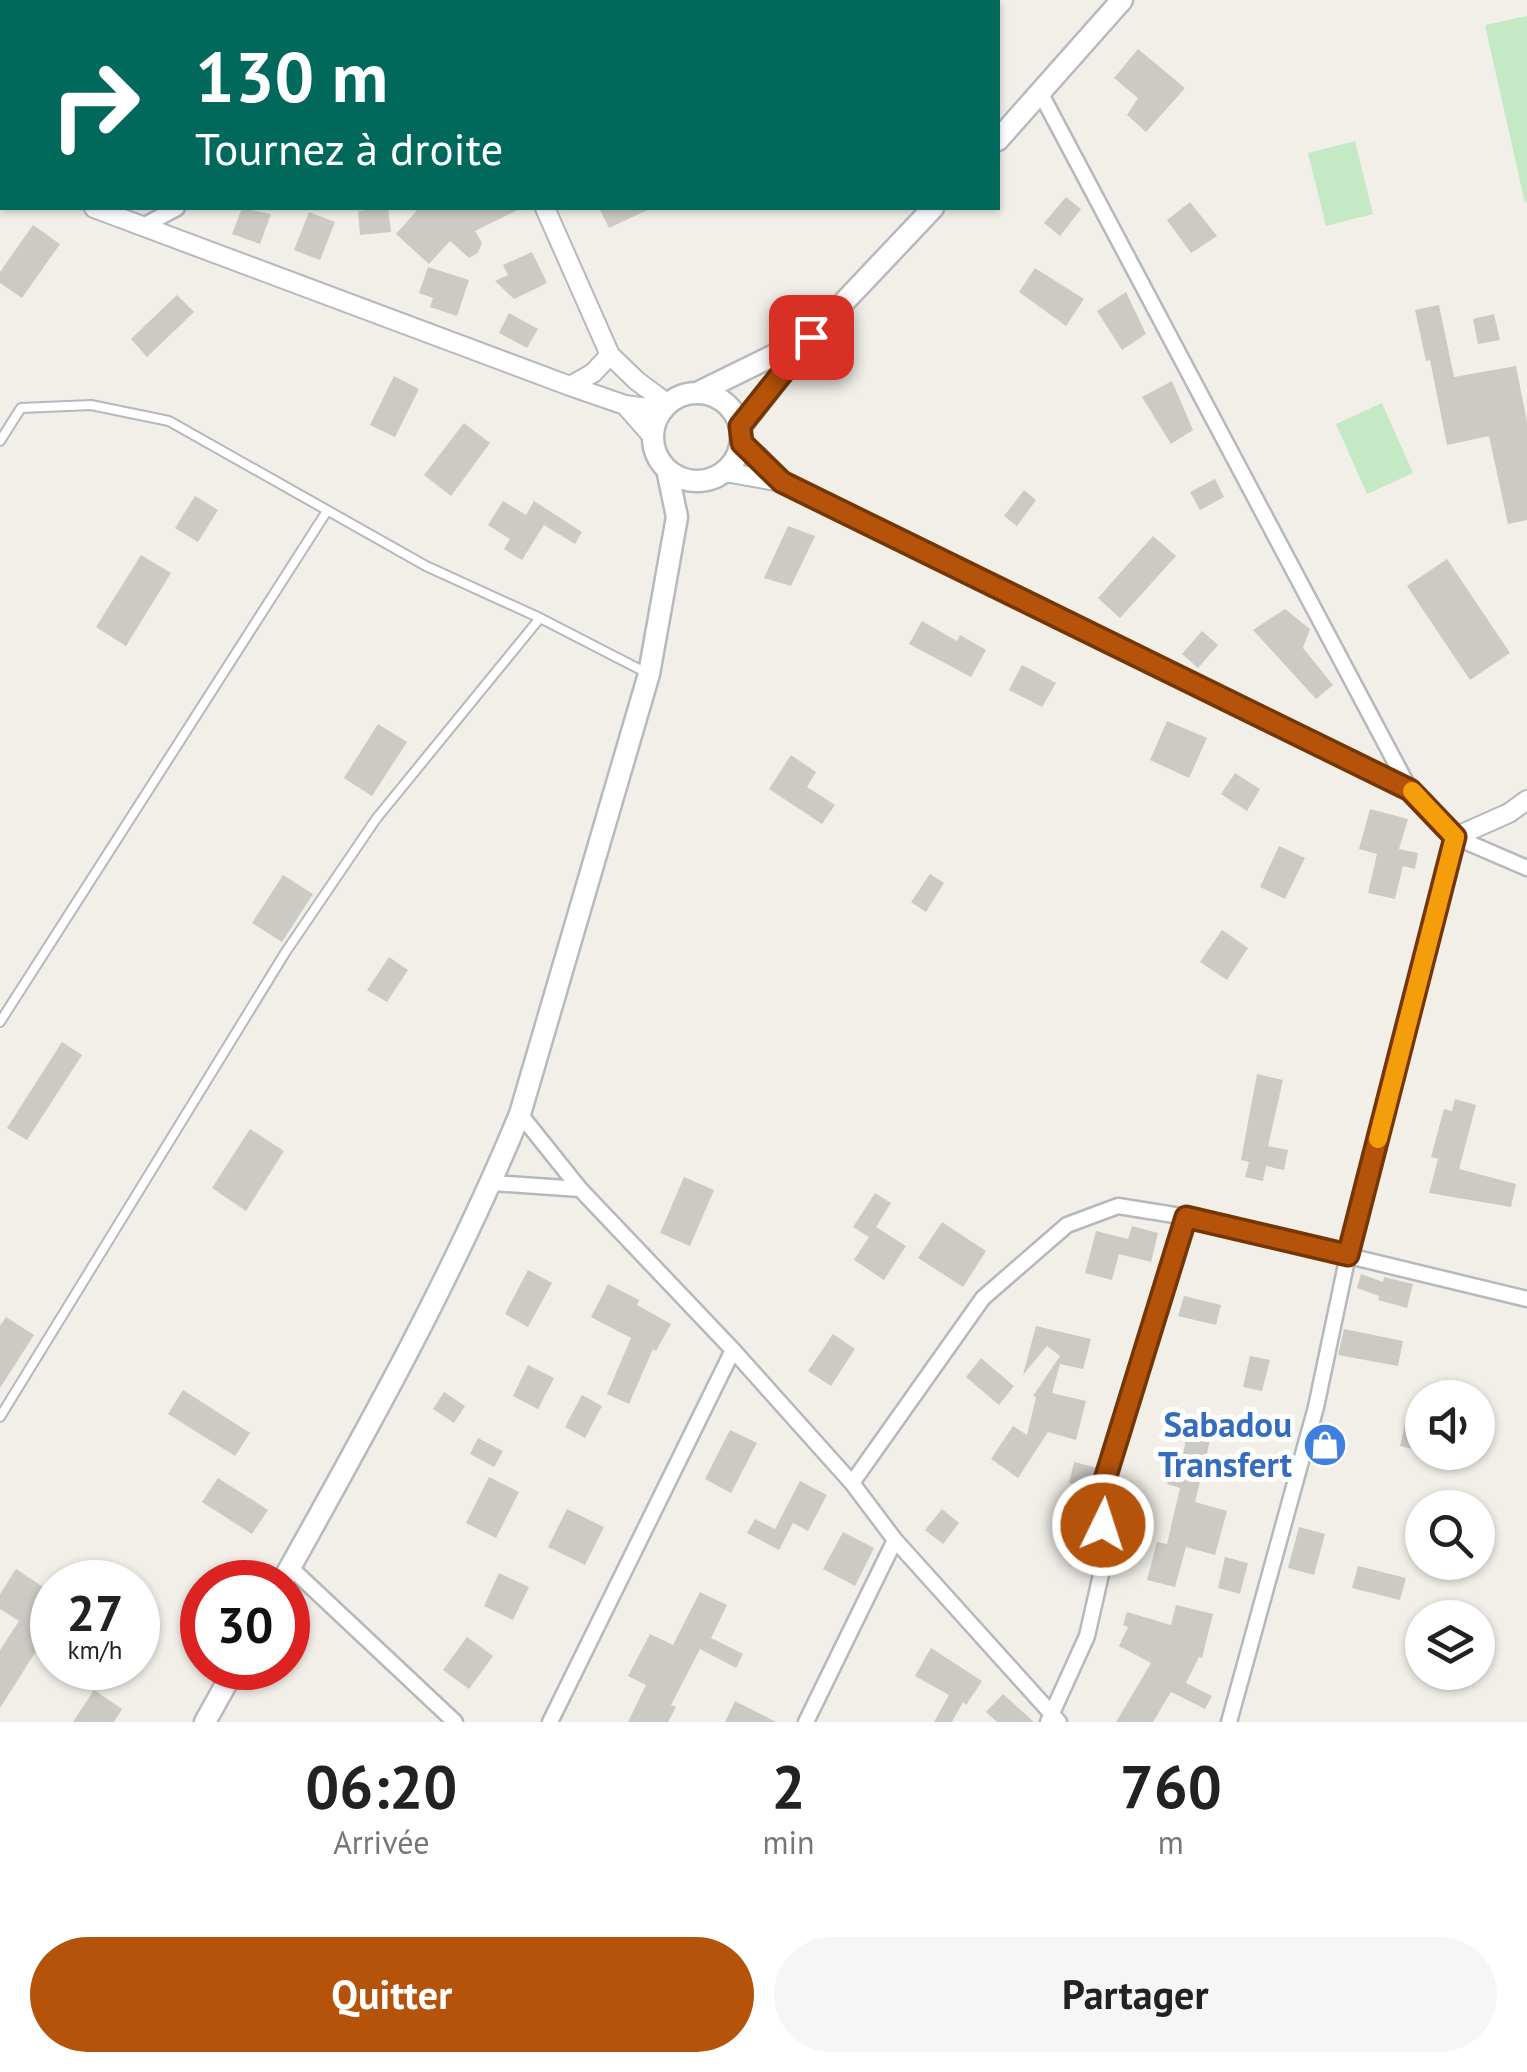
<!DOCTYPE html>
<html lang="fr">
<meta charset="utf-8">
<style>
:root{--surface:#fff;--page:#f6f6f6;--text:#222;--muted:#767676;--accent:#b45309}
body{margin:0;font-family:"PT Sans",sans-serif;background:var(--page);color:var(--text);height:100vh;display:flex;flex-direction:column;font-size:38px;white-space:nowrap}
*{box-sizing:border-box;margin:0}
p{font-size:32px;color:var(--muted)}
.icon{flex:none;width:55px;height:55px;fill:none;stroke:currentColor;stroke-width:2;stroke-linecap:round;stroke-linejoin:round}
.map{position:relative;height:1722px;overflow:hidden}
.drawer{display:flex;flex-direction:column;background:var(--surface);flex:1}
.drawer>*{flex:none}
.guide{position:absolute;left:0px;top:0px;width:1000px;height:210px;box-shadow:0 2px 8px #0004;background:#00695c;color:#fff;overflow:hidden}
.controls{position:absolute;left:1405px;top:1380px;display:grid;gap:20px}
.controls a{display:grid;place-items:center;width:90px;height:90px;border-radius:50%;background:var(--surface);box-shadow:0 2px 8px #0004;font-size:50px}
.speed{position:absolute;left:30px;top:1560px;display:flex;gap:20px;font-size:50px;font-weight:700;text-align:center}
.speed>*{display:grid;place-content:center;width:130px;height:130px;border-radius:50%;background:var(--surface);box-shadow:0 2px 8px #0004;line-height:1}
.speed small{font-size:25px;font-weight:400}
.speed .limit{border:15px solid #d22;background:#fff;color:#111}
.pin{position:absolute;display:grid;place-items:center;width:85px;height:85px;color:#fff;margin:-42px;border-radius:20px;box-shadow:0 5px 15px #0006}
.me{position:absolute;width:110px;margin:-55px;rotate:4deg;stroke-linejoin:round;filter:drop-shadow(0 0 8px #0008)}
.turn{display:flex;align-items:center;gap:35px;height:210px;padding:0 30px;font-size:45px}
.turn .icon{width:130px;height:130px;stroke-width:2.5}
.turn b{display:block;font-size:70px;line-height:85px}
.eta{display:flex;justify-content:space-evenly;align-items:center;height:170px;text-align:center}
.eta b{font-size:60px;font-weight:700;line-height:70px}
.button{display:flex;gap:20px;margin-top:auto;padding:20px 30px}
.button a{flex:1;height:115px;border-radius:60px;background:var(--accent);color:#fff;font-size:40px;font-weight:700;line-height:115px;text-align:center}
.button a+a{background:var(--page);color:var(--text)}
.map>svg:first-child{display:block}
.green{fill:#c5e8c5}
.building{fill:#cccac5}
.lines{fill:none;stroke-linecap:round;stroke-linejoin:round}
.service-casing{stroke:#b5b8bc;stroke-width:12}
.minor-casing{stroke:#b5b8bc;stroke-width:19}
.tertiary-casing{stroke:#b5b8bc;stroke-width:22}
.secondary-casing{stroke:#b6babf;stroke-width:25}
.service{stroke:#fff;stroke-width:8}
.minor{stroke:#fff;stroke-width:14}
.tertiary{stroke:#fff;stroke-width:18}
.secondary{stroke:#fff;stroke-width:20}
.route-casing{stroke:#753606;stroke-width:25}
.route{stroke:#b45309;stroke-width:18}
.slow{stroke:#f59e0b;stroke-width:18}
.labels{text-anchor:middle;stroke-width:10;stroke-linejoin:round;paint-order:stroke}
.shop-label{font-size:35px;font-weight:bold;fill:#366cbe;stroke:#fff;text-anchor:end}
</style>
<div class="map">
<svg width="1527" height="1722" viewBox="0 0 1527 1722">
<rect width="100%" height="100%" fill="#f1efe8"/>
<path class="green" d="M0 0H423L424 2H2V145Z
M1527 16V202L1525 203 1485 25Z
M1355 141 1373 214 1326 226 1308 153Z
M1382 403 1413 473 1367 494 1336 424Z"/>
<path class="building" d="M1138 49 1185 88 1146 132 1127 115 1138 98 1114 78Z
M1066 197 1081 209 1060 236 1044 223Z
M1190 202 1217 236 1191 253 1167 220Z
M242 208 271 214 260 244 232 234Z
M388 208 391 232 360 235 358 211Z
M419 208H522L475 231 482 243 478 253 469 258 450 241 429 264 396 234Z
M599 208H652L609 228Z
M309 212 335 222 320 260 294 250Z
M33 225 60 244 22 298 0 283V272Z
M532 252 547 283 514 299 495 281 508 275 503 265Z
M428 267 469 280 457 316 430 307 433 298 419 293Z
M1035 268 1084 299 1066 326 1019 292Z
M1126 292 1146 334 1122 350 1097 311Z
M177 295 194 312 147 357 131 339Z
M1439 305 1454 377 1516 366 1527 422V520L1508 524 1489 436 1447 445 1430 360 1426 361 1415 310Z
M509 313 538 329 527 348 499 333Z
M1494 314 1500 340 1478 344 1473 319Z
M394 376 419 389 395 437 370 425Z
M1172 381 1193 430 1171 444 1142 397Z
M464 423 490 443 451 496 424 475Z
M1215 479 1224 497 1200 510 1190 492Z
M1024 490 1036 500 1017 526 1004 516Z
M195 496 218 510 198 542 175 528Z
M503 501 526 515 534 501 582 532 575 544 544 525 522 560 504 549 510 539 488 525Z
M788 526 815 536 791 586 764 578Z
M1153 536 1176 556 1120 618 1098 598Z
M141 555 171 573 126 646 96 627Z
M1447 559 1510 653 1470 680 1407 586Z
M1285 609 1310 629 1303 648 1333 685 1316 699 1253 630Z
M922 621 957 641 960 635 986 650 971 677 909 644Z
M1202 631 1218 645 1198 668 1182 654Z
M1022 665 1056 683 1042 707 1009 690Z
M1167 721 1207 738 1189 778 1150 760Z
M378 724 407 742 372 796 344 778Z
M791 755 816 772 807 787 835 805 822 824 769 789Z
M1235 773 1260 789 1247 811 1221 794Z
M1370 809 1408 819 1399 849 1418 853 1415 869 1403 866 1395 899 1368 893 1377 854 1359 849Z
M1279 846 1305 858 1285 899 1260 887Z
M930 874 944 883 926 912 911 902Z
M283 875 313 894 282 942 252 923Z
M1222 930 1248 948 1227 980 1200 962Z
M389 957 408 970 387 1002 367 990Z
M62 1042 82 1055 27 1140 7 1128Z
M1257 1074 1283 1080 1268 1146 1288 1150 1284 1170 1266 1166 1263 1181 1245 1177 1249 1162 1241 1160Z
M1455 1099 1476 1105 1459 1169 1516 1184 1511 1207 1429 1193 1438 1159 1431 1157 1444 1109 1452 1111Z
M250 1129 284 1151 246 1211 212 1188Z
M684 1177 714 1190 690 1246 660 1233Z
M875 1193 891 1203 876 1227 906 1246 884 1280 854 1260 869 1237 853 1227Z
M942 1222 986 1251 963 1287 918 1258Z
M1132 1226 1158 1233 1151 1262 1119 1254 1112 1280 1085 1273 1096 1231 1128 1239Z
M528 1270 552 1283 528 1327 505 1314Z
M1361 1274 1383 1282 1384 1277 1413 1284 1407 1308 1378 1300 1379 1296 1357 1288Z
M608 1284 639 1300 637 1305 671 1324 656 1351 653 1349 629 1404 607 1394 631 1338 591 1317Z
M1184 1296 1221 1305 1216 1325 1178 1316Z
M6 1317 34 1335 0 1388V1326Z
M1036 1326 1091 1339 1083 1369 1060 1364 1052 1393 1086 1401 1076 1440 1048 1432 1018 1478 991 1459 1013 1426 1027 1435 1036 1397 1033 1396 1060 1356 1047 1346 1023 1375Z
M1344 1329 1403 1341 1398 1366 1338 1355Z
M833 1334 855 1349 831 1386 808 1371Z
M1250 1356 1270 1360 1262 1391 1243 1387Z
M981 1358 1014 1386 999 1405 966 1377Z
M528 1365 554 1378 538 1409 513 1396Z
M183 1390 250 1433 235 1456 168 1414Z
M444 1392 465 1406 454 1423 433 1409Z
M582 1395 602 1406 585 1438 565 1427Z
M1406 1419 1422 1423V1451L1400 1446Z
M1190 1420 1214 1424 1195 1502 1227 1511 1215 1555 1186 1547 1175 1587 1147 1580 1157 1542 1167 1544 1180 1488 1167 1484 1170 1472 1179 1474Z
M730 1430 757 1443 731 1493 705 1479Z
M478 1438 503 1451 494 1467 470 1454Z
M1074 1462 1098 1468 1092 1488 1069 1483Z
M489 1477 519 1492 496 1538 466 1523Z
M218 1478 268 1510 252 1534 202 1502Z
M800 1481 827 1495 808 1531 793 1523 779 1550 747 1533 755 1519 775 1529Z
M567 1509 604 1527 585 1565 548 1547Z
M942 1509 959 1523 943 1544 925 1530Z
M1299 1527 1325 1534 1314 1575 1288 1568Z
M843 1532 874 1548 855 1586 823 1569Z
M1225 1557 1248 1563 1240 1594 1218 1588Z
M1358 1566 1406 1578 1400 1600 1352 1588Z
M16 1569 52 1593V1626L0 1708V1650L19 1621 0 1609V1594Z
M499 1573 529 1587 513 1620 484 1606Z
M700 1592 727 1605 711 1638 743 1654 736 1668 700 1649 671 1705 676 1707 668 1722H628L646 1685 628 1676 650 1634 673 1645Z
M1176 1605 1213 1614 1202 1658 1199 1657 1186 1683 1212 1696 1205 1709 1171 1692 1153 1722H1116L1151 1663 1119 1646 1128 1627 1123 1625 1127 1612 1171 1625Z
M467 1637 493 1656 469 1689 443 1670Z
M931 1648 982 1681 966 1705 963 1702 952 1722H934L949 1695 915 1676Z
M94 1690 122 1709 114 1722H73Z
M1003 1694 1034 1722H997L986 1712Z
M735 1701 776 1722H725Z"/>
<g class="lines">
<g class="service-casing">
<path id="service" d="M0 441 21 408 91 405 169 421 426 566 540 618 645 672
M0 1022 327 511
M0 1417 285 953 376 819 540 618"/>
</g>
<g class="minor-casing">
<path id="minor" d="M1041 94 1410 790
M143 226 177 208
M520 1114 580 1189 733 1350 550 1722
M492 1183 580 1189
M733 1350 852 1483 895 1540 1059 1722
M852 1483 983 1298 1067 1225 1118 1206 1187 1217 1527 1299
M291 1568 455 1722
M806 1722 895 1540
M1048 1722 1087 1636 1107 1548 1099 1502 1187 1217
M1229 1722 1316 1407 1348 1255 1455 837 1527 868"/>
</g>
<g class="tertiary-casing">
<path id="tertiary" d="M454 0 455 2
M0 171 2 172
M94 208 570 386 625 405 663 410
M545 208 610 355 637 381 668 404
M570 386 593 373 610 355
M625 405 653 437
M741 443 782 481
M725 472 782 482 1410 790 1455 837 1509 813 1527 800"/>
</g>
<g class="secondary-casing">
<path id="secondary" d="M998 140 1122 0
M653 437a44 44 0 1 1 88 0a44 44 0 1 1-88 0Z
M697 393 805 340
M741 426 811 337 933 208
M282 1582C367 1430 453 1276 520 1114L649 674 677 517 667 469
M205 1722 235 1668"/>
</g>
<use href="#service" class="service"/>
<use href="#minor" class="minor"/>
<use href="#tertiary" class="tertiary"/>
<use href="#secondary" class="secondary"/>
</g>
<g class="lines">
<g class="route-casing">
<path id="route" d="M811 337 740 426 742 443 782 482 1410 790 1455 837 1348 1255 1186 1217 1098 1502 1103 1525"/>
</g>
<use href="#route" class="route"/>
<path class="slow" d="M1378 1139 1455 837 1412 791"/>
</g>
<defs>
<g id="shop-disc" transform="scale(2.25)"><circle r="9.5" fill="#3f7fe0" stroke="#fff"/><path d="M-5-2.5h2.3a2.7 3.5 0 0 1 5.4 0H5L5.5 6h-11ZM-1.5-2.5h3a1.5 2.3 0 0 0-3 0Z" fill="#fff"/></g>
</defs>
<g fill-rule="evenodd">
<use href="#shop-disc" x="1325" y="1445"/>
</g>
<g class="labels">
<g class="shop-label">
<text x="1292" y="1437">Sabadou<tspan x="1292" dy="40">Transfert</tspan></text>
</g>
</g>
</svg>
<div class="controls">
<a><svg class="icon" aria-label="sound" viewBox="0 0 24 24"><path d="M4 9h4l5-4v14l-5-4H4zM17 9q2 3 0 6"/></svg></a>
<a><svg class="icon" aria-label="search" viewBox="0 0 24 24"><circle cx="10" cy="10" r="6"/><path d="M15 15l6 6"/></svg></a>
<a><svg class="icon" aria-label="layers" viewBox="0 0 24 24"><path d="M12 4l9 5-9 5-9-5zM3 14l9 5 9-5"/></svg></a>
</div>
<div class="speed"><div>27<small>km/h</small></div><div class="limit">30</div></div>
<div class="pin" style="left:811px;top:337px;background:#d93025"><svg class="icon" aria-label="arrive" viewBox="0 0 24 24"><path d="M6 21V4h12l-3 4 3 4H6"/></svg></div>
<svg class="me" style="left:1103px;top:1525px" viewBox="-20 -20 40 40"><circle r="17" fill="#b45309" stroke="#fff" stroke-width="3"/><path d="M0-11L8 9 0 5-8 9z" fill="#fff"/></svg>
<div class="guide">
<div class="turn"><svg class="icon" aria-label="right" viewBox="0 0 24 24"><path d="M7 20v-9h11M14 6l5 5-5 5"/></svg><div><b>130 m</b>Tournez à droite</div></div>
</div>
</div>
<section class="drawer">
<div class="eta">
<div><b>06:20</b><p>Arrivée</p></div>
<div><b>2</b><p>min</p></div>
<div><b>760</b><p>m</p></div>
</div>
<div class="button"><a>Quitter</a><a>Partager</a></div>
</section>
